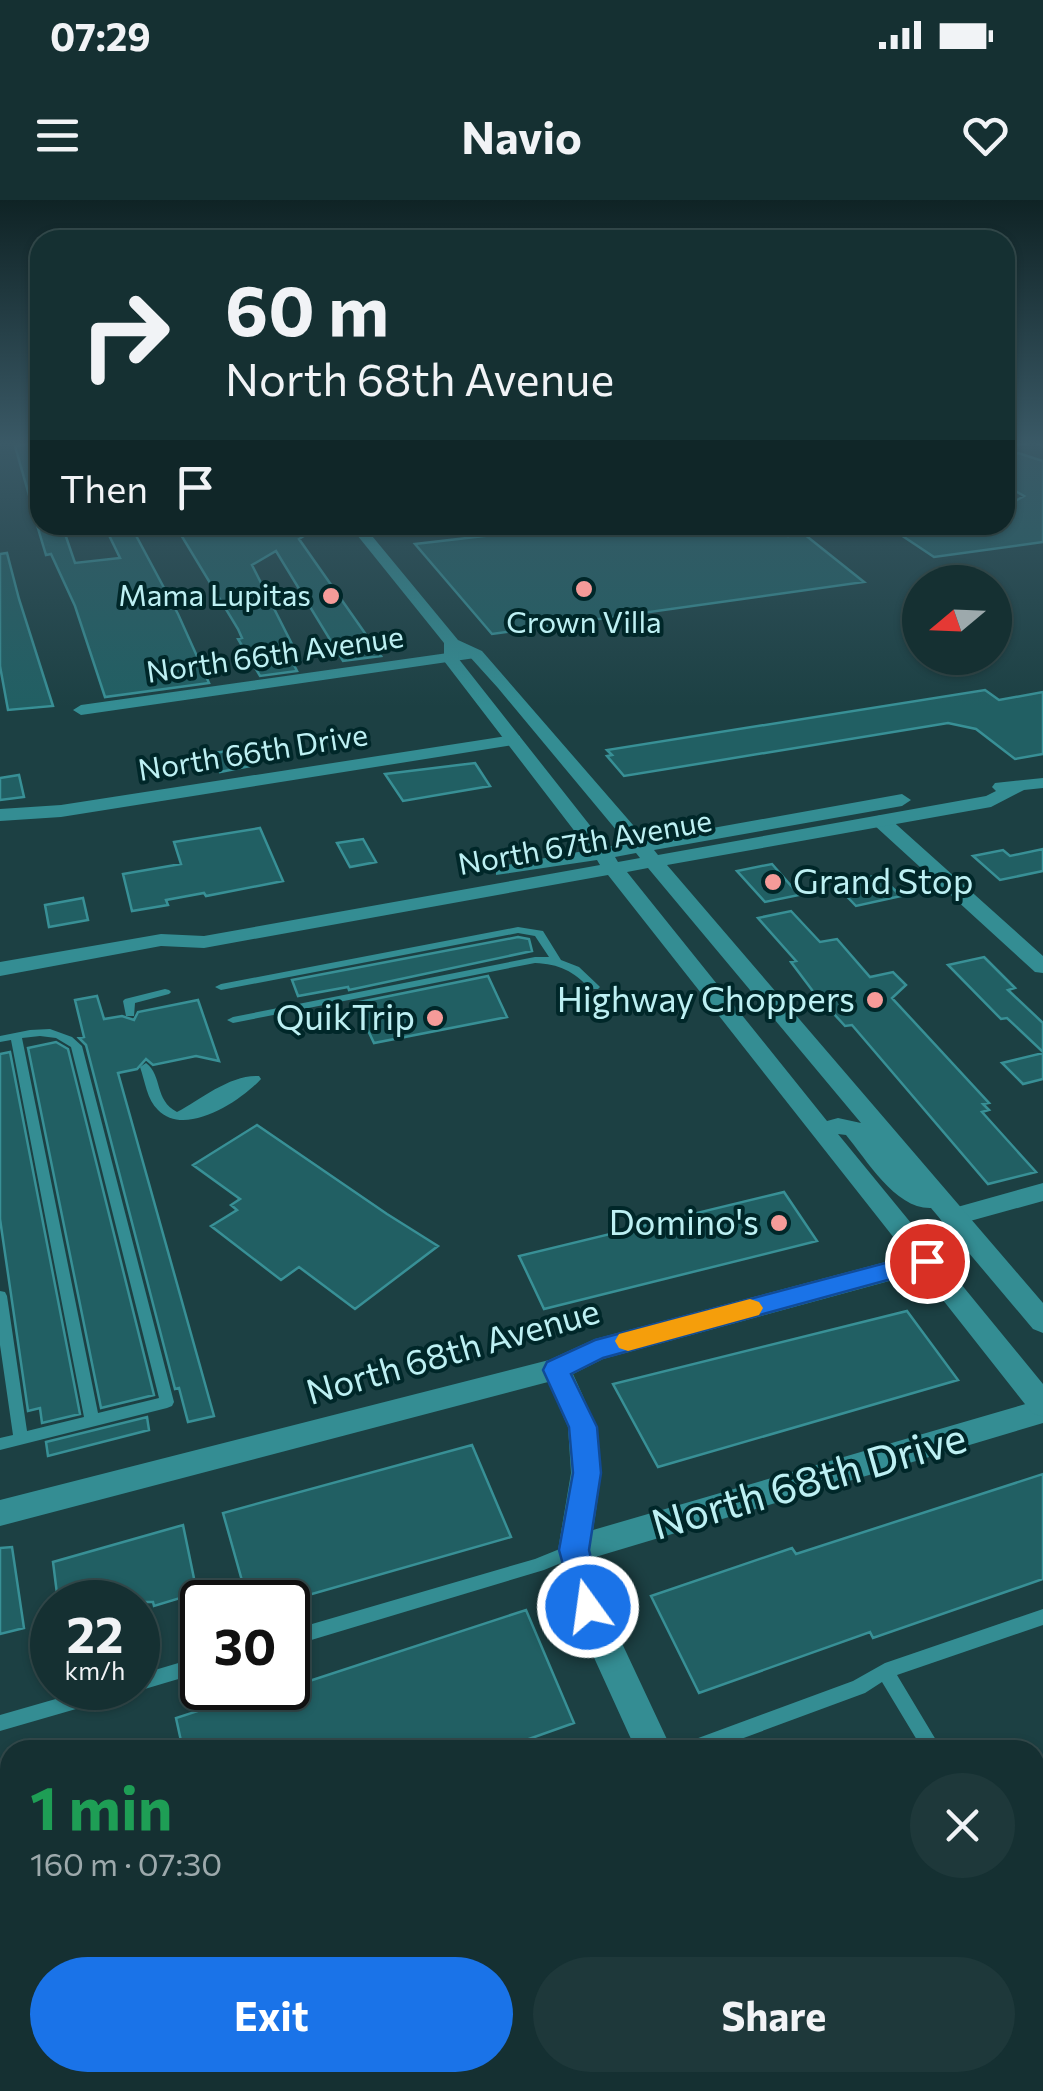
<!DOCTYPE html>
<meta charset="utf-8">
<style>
:root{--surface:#153032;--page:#1e383a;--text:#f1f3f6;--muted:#9da9ac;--line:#344b4d;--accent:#1a73e8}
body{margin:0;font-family:Commissioner,sans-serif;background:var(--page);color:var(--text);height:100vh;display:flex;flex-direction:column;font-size:38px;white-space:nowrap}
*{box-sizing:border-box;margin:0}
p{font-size:32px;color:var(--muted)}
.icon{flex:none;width:55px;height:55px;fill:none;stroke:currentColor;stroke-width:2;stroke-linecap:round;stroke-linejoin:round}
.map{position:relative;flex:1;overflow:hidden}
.details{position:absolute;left:0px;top:1540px;width:1045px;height:352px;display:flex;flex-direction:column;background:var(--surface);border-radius:30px 30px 0 0;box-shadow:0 2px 8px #0004,0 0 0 2px var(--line)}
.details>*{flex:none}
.top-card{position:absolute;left:30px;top:30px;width:985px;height:305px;border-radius:30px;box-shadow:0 2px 8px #0004,0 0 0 2px var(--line);background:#153032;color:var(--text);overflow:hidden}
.needle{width:65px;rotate:251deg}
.tools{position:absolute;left:902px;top:365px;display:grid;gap:20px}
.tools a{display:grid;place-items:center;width:110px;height:110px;border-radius:50%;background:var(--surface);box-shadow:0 2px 8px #0004,0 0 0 2px var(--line);font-size:50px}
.speed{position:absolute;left:30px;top:1380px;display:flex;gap:20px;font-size:50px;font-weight:700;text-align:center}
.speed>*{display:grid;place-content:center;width:130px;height:130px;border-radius:50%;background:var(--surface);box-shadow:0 2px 8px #0004,0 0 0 2px var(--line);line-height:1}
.speed small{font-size:25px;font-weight:400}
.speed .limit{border:5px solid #111;border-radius:15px;background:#fff;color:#111}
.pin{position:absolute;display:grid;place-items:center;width:85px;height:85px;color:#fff;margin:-42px;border:5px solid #fff;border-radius:50%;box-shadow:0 2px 10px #0007}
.me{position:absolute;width:110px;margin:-55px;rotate:346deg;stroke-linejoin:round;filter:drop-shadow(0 0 8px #0008)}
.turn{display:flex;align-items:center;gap:35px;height:210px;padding:0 30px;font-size:45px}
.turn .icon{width:130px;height:130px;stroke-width:2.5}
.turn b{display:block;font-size:70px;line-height:85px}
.then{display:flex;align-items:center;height:95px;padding:0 30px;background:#0003;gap:20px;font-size:38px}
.round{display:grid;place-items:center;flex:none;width:105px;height:105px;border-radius:52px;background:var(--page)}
.overview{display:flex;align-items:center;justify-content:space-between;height:170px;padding:0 30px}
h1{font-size:60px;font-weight:700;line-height:75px;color:#1e9e55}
.action{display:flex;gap:20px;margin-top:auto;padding:20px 30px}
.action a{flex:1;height:115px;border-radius:60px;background:var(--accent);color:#fff;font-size:40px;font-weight:700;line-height:115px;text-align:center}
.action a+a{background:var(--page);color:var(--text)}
.status{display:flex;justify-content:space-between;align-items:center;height:70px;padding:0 50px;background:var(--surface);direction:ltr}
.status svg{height:28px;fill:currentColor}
header{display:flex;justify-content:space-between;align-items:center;height:130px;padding:0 30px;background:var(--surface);font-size:45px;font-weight:700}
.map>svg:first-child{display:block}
.building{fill:#215f63;stroke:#389096;stroke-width:2.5}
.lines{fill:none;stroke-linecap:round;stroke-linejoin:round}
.service{fill:#348d93;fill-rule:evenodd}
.minor{fill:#348d93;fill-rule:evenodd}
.tertiary{fill:#348d93;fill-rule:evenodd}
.secondary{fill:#348d93;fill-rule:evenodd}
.route{fill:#1a73e8;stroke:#114b97;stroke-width:2.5}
.slow{fill:#f59e0b}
.poi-dot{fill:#f59b99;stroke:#002729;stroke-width:4}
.labels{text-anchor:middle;stroke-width:8;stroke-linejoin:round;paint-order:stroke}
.far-poi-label{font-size:30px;fill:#bdf0f3;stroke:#002729;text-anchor:end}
.far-street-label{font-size:30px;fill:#bdf0f3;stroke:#002729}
.poi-label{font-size:35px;fill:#bdf0f3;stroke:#002729;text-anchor:end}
.street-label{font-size:35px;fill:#bdf0f3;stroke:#002729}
.near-street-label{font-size:42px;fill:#bdf0f3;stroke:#002729}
</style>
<div class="status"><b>07:29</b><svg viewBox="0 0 49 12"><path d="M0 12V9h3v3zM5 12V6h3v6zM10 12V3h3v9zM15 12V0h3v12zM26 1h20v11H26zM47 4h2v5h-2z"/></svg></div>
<header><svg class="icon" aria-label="menu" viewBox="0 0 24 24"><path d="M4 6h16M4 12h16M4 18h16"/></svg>Navio<svg class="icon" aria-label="heart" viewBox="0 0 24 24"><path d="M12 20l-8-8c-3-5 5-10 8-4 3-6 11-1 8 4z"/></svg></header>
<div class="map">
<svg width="1043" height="1891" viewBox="0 0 1043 1891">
<rect width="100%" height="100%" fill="#1c4043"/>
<path class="building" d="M40 243V316H35L15 246Z
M1018 253 1043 261V342L934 357 886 325H1005V307L1024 296 1005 285V255Z
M37 325H62L75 363 120 358 107 331 132 328 178 414 209 483 105 497 75 406 51 354 46 355Z
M175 325H222L232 335 255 325H262L263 333 320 326 299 339 381 456 343 461 276 351 252 365 300 460 292 461 297 471 260 476 238 439 242 438 238 429Z
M579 325H746L788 336 804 334 864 382 492 434 415 344Z
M7 353 19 399 53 506 8 510 0 466V354Z
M985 490 999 500 1043 492V554L1015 559 976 529 948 523 624 576 607 556 612 555 607 550Z
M243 549 250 566 220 572 213 553Z
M475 563 490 586 403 601 385 574Z
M19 575 24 597 0 600V578Z
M260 628 283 681 206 696 204 693 166 700 168 705 132 711 123 674 181 664 174 642Z
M363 639 376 662 350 667 337 643Z
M1043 649V671L1000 680 973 656 1003 650 1010 656Z
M772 664 799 695 765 702 737 671Z
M879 675 901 696 856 706 835 684Z
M83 698 88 720 49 727 45 705Z
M791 711 820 742 837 739 870 777 893 772 906 785 892 798 989 903 983 904 989 910 982 912 1036 972 988 984 852 825 845 826 812 790 791 762 796 761 758 718Z
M518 737 529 739 532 751 349 790 348 787 298 796 292 780Z
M984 757 1015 788 1008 790 1043 823V852L1007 818 1001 819 948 765Z
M488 776 507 817 374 843 355 803Z
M97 796 104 819 122 816 134 820 138 812 198 800 219 861 196 856 153 865 146 859 137 869 118 873 214 1216 188 1222 179 1188 175 1189 86 845 79 838 84 837 75 800Z
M56 842 68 849 154 1195 101 1208 28 848Z
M10 852 80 1214 42 1223 40 1208 28 1211 0 1019V854Z
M1043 853V879L1023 884 1002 863Z
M257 925 387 1014 438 1046 355 1109 299 1067 281 1080 211 1026 237 1010 231 1005 240 999 193 965Z
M784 992 817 1041 544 1109 519 1056Z
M907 1111 958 1180 658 1267 613 1184Z
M147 1217 149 1230 48 1256 46 1242Z
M472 1245 511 1337 284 1402H248L223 1313Z
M1043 1274V1379L873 1438 870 1432 699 1493 651 1396 792 1348 796 1354Z
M183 1325 197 1393 154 1406 153 1402H58L53 1362Z
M12 1347 24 1428 0 1434V1348Z
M526 1410 574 1523 498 1550H183L176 1518 262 1490 263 1494 288 1488Z"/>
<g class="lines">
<path class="service" d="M518 727 543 731 561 760 579 767 598 785 600 787 598 789H590C574 771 559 764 535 763L233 823 227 820 233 817 535 757H549L535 736 518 733 221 790 215 787 221 784Z
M165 789 169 790 171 792 169 794 135 803 134 816H126L123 801 125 799Z
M50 829 72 837 82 846 174 1202 172 1206 167 1208 0 1250V1238L13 1235 0 1145V1091L5 1092 7 1096 27 1231 84 1217 11 840 0 842V836L30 830ZM40 836 56 838 71 847 159 1198 98 1213 22 838Z
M146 863C163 876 154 900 177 912 201 899 231 874 259 876L261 879C241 901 185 938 158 910 147 900 145 881 140 867Z
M572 1344 578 1346 580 1351 578 1356 544 1370 288 1447V1431L535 1359Z
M1043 1409V1425L897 1475 942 1550H923L882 1482 865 1493 711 1550H679L682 1544 853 1481 885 1463Z
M202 1456V1472L138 1491 132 1489 138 1488V1475Z
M94 1488H130L127 1494 121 1496 0 1531V1515Z
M658 1882H695L693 1890 689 1891H652Z"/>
<path class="minor" d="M1005 242H1039L1005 249Z
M226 325H251L231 331Z
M476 449 484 454 482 457 81 515 73 510 81 505Z
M514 535 520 536V544L61 617 0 621V609L61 605Z
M881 615 888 617 1043 756V773L1035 772 874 625V617Z
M1043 983V1001L952 1026 943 1023 939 1017 943 1011Z
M927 1051 937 1054 941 1061 937 1068 603 1159 573 1174C605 1242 605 1256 593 1330L1043 1199V1223L592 1358 605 1407 672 1550H636L571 1407 558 1350 571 1273 568 1227 548 1182 0 1326V1300L549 1160 595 1139Z
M10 1769V1809L0 1812V1772Z
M783 1882H825L828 1891H786Z"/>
<path class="tertiary" d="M1032 242H1043V248Z"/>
<path class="secondary" d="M349 325H363L458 440 482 451 646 640 902 594 911 600 902 606 654 650 658 655 986 596 996 591 992 587 995 583 1043 578V588L1024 590 991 607 667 665 1043 1103V1133L1033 1129 931 1008C895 1009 867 960 846 935L838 934 1043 1184V1217L1032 1213 608 675 204 748 161 746 0 776V762L161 734 204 736 600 665 597 660 496 675V667L589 650 444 461V443ZM459 452 470 457 498 488 627 643 607 647 458 458ZM636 653 640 658 618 662 615 657ZM648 668 861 923 838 918 827 921 627 672Z"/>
</g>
<linearGradient id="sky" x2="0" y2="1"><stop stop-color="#0f2325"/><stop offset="0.48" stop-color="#3a5966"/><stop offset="1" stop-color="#3a5966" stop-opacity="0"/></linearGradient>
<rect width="1043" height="507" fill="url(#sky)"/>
<path class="route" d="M927 1052 935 1055 939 1061 935 1067 603 1158 571 1174 597 1227 601 1273 589 1350 603 1407 599 1416 588 1420 577 1416 559 1350 573 1273 569 1227 543 1170 547 1162 595 1140Z"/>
<path class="slow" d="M750 1099 759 1102 763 1108 759 1115 628 1151 619 1148 615 1141 619 1134Z"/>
<g class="poi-dot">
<circle cx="584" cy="389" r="10"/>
<circle cx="331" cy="396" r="10"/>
<circle cx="773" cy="682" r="10"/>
<circle cx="875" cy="800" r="10"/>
<circle cx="435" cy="818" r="10"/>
<circle cx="779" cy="1023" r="10"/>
</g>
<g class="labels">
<g class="far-poi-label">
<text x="311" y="406">Mama Lupitas</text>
<text x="584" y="433" text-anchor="middle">Crown Villa</text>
</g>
<g class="far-street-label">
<text transform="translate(275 455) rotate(-8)" y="10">North 66th Avenue</text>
<text transform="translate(253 553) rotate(-9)" y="10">North 66th Drive</text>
<text transform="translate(585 643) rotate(-10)" y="10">North 67th Avenue</text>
</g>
<g class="poi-label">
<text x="793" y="694" text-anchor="start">Grand Stop</text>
<text x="855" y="812">Highway Choppers</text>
<text x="415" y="830">QuikTrip</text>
<text x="759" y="1035">Domino's</text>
</g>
<g class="street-label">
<text transform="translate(453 1152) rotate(-16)" y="12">North 68th Avenue</text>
</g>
<g class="near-street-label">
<text transform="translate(809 1281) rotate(-16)" y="15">North 68th Drive</text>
</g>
</g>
</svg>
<div class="tools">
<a><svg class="needle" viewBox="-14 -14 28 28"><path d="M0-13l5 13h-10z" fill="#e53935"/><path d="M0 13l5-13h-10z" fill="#9da9ac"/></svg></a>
</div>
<div class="speed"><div>22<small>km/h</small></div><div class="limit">30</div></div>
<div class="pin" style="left:927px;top:1061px;background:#d93025"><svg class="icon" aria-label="arrive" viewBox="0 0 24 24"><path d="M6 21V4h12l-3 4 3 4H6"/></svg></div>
<svg class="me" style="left:588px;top:1407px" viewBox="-20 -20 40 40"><circle r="17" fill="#1a73e8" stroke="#fff" stroke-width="3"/><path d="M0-11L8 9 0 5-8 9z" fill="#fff"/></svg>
<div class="top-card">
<div class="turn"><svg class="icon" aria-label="right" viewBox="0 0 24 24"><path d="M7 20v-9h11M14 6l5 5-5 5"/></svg><div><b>60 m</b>North 68th Avenue</div></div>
<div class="then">Then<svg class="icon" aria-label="arrive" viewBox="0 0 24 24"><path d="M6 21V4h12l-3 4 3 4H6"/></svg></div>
</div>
<section class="details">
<div class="overview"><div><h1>1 min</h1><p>160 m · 07:30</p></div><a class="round"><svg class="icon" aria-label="close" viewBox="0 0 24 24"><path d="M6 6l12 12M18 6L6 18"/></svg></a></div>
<div class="action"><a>Exit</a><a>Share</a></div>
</section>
</div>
